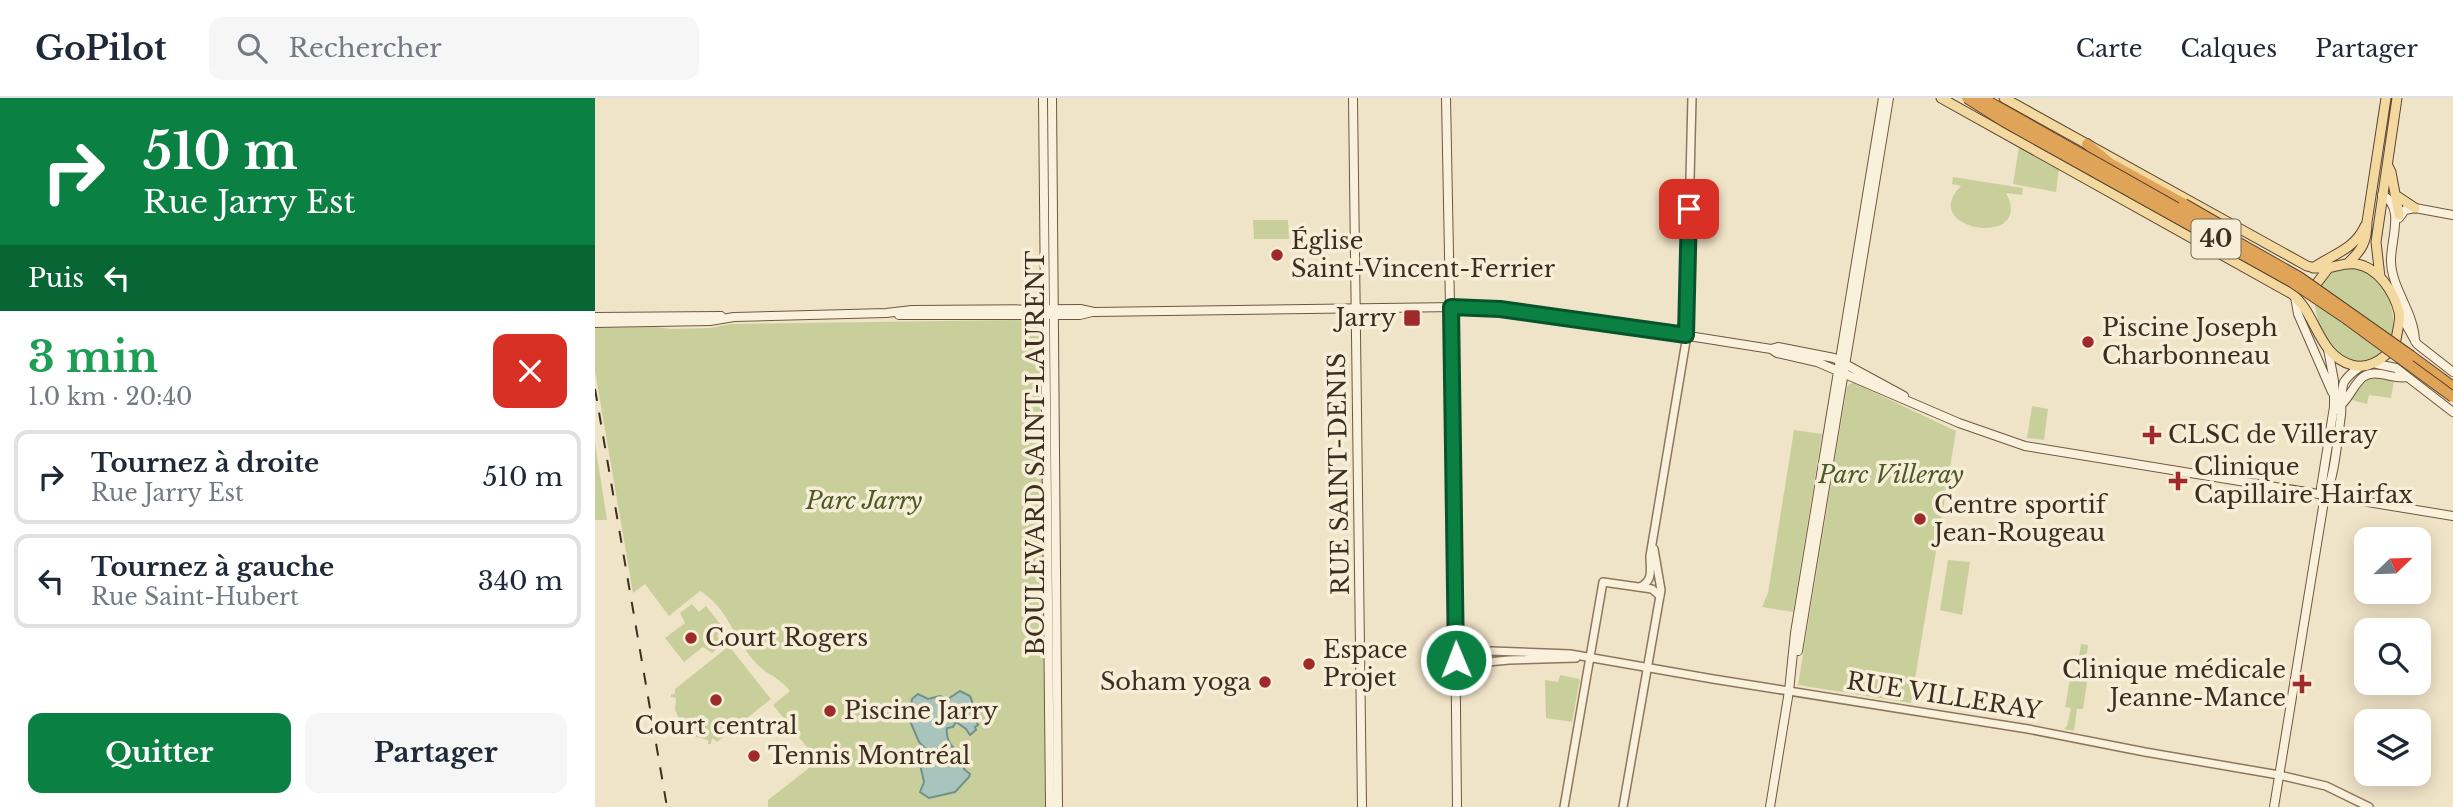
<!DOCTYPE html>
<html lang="fr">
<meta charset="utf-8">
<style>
:root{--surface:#fff;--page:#f6f6f7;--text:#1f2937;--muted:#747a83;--line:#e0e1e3;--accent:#0b8043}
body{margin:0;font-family:"Libre Baskerville",serif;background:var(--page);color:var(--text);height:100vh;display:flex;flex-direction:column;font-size:26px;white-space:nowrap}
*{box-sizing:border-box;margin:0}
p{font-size:23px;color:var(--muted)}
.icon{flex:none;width:38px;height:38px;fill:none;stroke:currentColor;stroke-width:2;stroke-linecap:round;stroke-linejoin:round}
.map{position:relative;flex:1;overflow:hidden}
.panel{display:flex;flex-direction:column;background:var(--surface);width:595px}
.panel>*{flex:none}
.top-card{background:#0b8043;color:#fff;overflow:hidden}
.needle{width:46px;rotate:67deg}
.buttons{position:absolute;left:1759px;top:429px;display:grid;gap:14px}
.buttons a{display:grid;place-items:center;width:77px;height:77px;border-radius:14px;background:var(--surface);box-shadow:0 4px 18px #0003;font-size:35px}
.pin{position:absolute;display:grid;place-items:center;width:60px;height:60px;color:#fff;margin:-30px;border-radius:14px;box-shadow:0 4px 10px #0006}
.me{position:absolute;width:77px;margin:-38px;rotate:359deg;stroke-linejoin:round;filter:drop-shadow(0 0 5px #0008)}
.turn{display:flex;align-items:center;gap:24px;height:147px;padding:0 28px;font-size:32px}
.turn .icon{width:91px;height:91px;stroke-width:2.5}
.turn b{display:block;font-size:49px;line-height:60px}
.then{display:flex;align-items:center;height:66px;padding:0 28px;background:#0003;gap:14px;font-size:26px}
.round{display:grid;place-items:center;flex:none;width:74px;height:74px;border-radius:14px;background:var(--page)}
.headline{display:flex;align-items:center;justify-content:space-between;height:119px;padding:0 28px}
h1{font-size:42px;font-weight:700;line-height:52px;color:#1e9e55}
.button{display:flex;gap:14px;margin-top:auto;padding:14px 28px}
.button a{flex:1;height:80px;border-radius:14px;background:var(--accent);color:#fff;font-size:28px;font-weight:700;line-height:80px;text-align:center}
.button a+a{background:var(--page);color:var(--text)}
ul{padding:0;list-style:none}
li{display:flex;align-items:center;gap:21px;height:94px;margin:0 14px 10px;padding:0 14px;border:4px solid var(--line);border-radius:14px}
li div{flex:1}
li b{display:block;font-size:26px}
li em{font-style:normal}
header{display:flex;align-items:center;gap:42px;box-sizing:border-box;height:98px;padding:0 35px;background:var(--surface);border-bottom:2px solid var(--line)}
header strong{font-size:33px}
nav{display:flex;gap:38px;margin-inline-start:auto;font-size:24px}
.search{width:490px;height:63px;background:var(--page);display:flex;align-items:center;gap:18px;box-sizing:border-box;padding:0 24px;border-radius:14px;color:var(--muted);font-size:26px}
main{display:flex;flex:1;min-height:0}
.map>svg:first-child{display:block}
.green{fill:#c9cf9b}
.water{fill:#a9c4bc;stroke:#6f938a;stroke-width:2}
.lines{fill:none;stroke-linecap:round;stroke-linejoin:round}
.tertiary-casing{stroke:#8d765c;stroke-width:10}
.secondary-casing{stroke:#6f573f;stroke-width:10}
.primary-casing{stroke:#5b4430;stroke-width:11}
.motorway-casing{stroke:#5b4430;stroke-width:12}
.tertiary{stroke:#faf1dc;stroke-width:7}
.secondary{stroke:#faf1dc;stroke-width:8}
.primary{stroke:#f3d9a0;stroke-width:9}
.motorway{stroke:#e0a458;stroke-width:10}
.rail{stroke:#3d2e20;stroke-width:2;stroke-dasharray:12 12;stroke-linecap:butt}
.motorway-bridge-casing{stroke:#5b4430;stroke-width:12;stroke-linecap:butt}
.motorway-bridge{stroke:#e0a458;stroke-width:10}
.route-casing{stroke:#07532c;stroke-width:18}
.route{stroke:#0b8043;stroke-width:12}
.poi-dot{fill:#9e2a2b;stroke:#f7eed8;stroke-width:2.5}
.labels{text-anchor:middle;stroke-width:7;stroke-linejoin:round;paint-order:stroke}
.shield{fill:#f7eed8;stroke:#756857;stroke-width:2}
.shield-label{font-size:23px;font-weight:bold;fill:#3d2e20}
.poi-label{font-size:24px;fill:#3d2e20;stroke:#f7eed8;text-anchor:start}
.street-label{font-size:24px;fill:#3d2e20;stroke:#f7eed8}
.park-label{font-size:24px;font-style:italic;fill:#4d5a26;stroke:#f7eed8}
</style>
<header>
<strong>GoPilot</strong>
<div class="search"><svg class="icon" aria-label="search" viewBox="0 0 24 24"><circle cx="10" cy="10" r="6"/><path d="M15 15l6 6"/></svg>Rechercher</div>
<nav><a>Carte</a><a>Calques</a><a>Partager</a></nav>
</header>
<main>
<section class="panel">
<div class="top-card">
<div class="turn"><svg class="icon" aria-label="right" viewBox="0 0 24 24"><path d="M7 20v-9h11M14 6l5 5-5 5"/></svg><div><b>510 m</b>Rue Jarry Est</div></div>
<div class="then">Puis<svg class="icon" aria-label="left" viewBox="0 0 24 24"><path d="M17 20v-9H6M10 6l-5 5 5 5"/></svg></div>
</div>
<div class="headline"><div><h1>3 min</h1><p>1.0 km · 20:40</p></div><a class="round" style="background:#d93025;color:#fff"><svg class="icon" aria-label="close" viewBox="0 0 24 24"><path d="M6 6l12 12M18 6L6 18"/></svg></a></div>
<ul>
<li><svg class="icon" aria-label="right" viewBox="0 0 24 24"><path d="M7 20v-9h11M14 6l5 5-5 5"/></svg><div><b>Tournez à droite</b><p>Rue Jarry Est</p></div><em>510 m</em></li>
<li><svg class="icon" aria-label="left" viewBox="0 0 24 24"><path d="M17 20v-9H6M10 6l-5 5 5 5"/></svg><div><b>Tournez à gauche</b><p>Rue Saint-Hubert</p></div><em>340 m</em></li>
</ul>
<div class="button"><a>Quitter</a><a>Partager</a></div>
</section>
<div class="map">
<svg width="1858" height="709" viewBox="0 0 1858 709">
<rect width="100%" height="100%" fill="#f0e4c8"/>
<path class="green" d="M1424 49 1464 71 1461 94 1418 86Z
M1358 79 1428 90 1427 97 1411 95C1441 151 1321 133 1366 88L1357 86Z
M658 122H693L694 141H659Z
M1759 170C1789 179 1803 209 1797 239L1725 187 1738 174Z
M1720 204 1730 211 1789 253C1752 283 1721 239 1720 204Z
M432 222 446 232 450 709H173V702L223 663 178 607 195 593C186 580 170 576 160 564 139 541 133 510 105 493L74 518 50 486 38 495 0 273V230L62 229 76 231 115 230 136 226Z
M1781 280 1799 283 1796 300 1774 297 1772 306 1757 302 1769 283Z
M1259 285 1361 333 1316 605 1203 587 1252 289 1254 286Z
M1437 308 1453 311 1449 342 1432 340Z
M1199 332 1227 336 1198 514 1167 509 1173 495Z
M0 345 12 422H0Z
M1353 462 1375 464 1367 517 1345 512Z
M97 506 104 514 111 508 130 532 122 538 129 546 117 555 108 549 89 564 70 540 90 525 85 515Z
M1486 546 1493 547 1489 577 1493 578 1488 611H1482L1479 633 1469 631 1472 628 1476 610 1470 609 1476 576H1481Z
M134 548 176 601 122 644 117 640 116 646H113V642L101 639 89 629 84 633 82 631 87 627 80 612 81 600 76 599V596H80V591Z
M965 577 985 581 977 624 951 620 950 582 963 584Z"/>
<path class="water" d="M365 593 375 598 377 603 376 611 383 627 380 629 381 632 375 637 371 631 361 624 358 629 352 630C350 644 359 650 368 661L369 671 375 676 374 679 360 694 334 700 325 694 329 684 326 671 330 650 324 644 312 616 315 614 317 601 323 596 333 601 345 598 353 601Z"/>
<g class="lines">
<g class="tertiary-casing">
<path id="tertiary" d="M1045 489C1059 482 1055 472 1055 458L1091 243 1097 0
M861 567 878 557 896 553 975 556 1118 581 1433 631 1550 654 1684 677 1731 688 1774 709
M861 567 914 562 981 560
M969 709 1008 484 1057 491 1065 498
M1028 709 1066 492 1059 451"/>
</g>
<g class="secondary-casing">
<path id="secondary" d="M448 0 455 709
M457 0 463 709
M758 0 767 709
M851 0 859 416 862 709
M1787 97C1811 108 1795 143 1796 164 1797 191 1819 214 1820 243
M1804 120 1810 112 1820 110 1858 117
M1700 199 1703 216 1737 294
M1805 216 1822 246 1858 274
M304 217H485L497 214
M0 219 126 218
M0 225 115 223 139 219 291 215 317 212 485 211 499 214 861 209 905 211 999 223 1176 251 1182 255 1222 264 1364 325 1430 348 1858 418
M1176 251 1183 249 1239 260 1309 298
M1782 266 1801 270 1858 314
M1747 306C1755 298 1760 285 1768 279 1781 270 1798 282 1812 279
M1728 401 1726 390 1739 309V283L1733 251
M1203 553 1294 0
M1175 709 1194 593 1200 535 1288 0
M1679 709 1729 403C1740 377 1742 345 1746 317 1747 307 1745 294 1749 284 1753 278 1759 273 1765 269"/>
</g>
<g class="primary-casing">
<path id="primary" d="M1346 0 1697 196C1722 216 1723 258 1757 267 1771 271 1782 265 1792 256
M1409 0 1712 168C1734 175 1742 164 1761 166 1783 169 1799 194 1804 214 1806 221 1802 234 1801 242
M1793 68 1796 74 1804 117
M1802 98 1820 110
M1752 166C1767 152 1772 144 1772 124L1791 0
M1718 170C1738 156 1759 152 1770 128
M1785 179 1781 144 1802 0
M1722 185 1732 172"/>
</g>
<g class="motorway-casing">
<path id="motorway" d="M1492 46 1516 66 1589 106
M1816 258 1858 289"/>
</g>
<use href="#tertiary" class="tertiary"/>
<use href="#secondary" class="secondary"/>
<use href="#primary" class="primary"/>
<use href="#motorway" class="motorway"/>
<path class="rail" d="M0 291 72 709"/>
<g class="motorway-bridge-casing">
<path id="motorway-bridge" d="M1372 0 1410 24 1697 184 1749 219 1858 299
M1387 0 1704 179 1816 258
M1589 106 1636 133"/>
</g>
<use href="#motorway-bridge" class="motorway-bridge"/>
</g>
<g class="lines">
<g class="route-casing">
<path id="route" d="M861 562 856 209 905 211 1091 237 1094 111"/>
</g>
<use href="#route" class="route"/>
</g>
<g class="poi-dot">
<circle cx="682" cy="157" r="7"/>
<rect x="808" y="211" width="18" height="18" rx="3.5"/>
<circle cx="1493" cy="244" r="7"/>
<path d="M1553.5 326.5h7v7h7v7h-7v7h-7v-7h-7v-7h7z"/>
<path d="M1579.5 372.5h7v7h7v7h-7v7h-7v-7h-7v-7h7z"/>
<circle cx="1325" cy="421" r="7"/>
<circle cx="96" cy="540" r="7"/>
<circle cx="714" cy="566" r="7"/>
<circle cx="670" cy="584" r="7"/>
<path d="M1703.5 575.5h7v7h7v7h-7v7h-7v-7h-7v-7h7z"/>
<circle cx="121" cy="602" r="7"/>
<circle cx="235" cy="613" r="7"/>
<circle cx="159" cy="658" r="7"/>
</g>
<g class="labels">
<rect class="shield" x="1596.5" y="121.5" width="49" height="39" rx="5"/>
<g class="shield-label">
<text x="1621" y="149">40</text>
</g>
<g class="poi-label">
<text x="696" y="151">Église<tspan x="696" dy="28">Saint-Vincent-Ferrier</tspan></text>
<text x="801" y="228" text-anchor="end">Jarry</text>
<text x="1507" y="238">Piscine Joseph<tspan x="1507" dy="28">Charbonneau</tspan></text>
<text x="1573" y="345">CLSC de Villeray</text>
<text x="1599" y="377">Clinique<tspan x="1599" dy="28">Capillaire Hairfax</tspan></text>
<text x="1339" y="415">Centre sportif<tspan x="1339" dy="28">Jean-Rougeau</tspan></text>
<text x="110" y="548">Court Rogers</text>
<text x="728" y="560">Espace<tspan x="728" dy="28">Projet</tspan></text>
<text x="1691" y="580" text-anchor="end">Clinique médicale<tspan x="1691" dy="28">Jeanne-Mance</tspan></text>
<text x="656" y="592" text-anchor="end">Soham yoga</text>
<text x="249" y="621">Piscine Jarry</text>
<text x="121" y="636" text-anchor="middle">Court central</text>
<text x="173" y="666">Tennis Montréal</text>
</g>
<g class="street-label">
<text transform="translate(441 355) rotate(-90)" y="8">BOULEVARD SAINT-LAURENT</text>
<text transform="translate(744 376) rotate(-91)" y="8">RUE SAINT-DENIS</text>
<text transform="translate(1349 598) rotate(9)" y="8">RUE VILLERAY</text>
</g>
<g class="park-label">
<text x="1296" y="385">Parc Villeray</text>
<text x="269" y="411">Parc Jarry</text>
</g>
</g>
</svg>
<div class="buttons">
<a><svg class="needle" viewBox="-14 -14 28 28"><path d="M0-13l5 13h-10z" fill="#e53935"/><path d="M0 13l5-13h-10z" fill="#747a83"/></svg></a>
<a><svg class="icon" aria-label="search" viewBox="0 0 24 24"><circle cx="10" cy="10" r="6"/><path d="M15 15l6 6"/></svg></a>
<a><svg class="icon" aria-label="layers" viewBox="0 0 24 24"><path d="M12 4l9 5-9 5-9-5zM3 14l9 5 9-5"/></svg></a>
</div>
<div class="pin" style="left:1094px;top:111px;background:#d93025"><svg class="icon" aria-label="arrive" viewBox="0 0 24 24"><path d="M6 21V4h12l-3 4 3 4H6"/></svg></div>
<svg class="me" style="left:861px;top:562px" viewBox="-20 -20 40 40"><circle r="17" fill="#0b8043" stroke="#fff" stroke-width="3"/><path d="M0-11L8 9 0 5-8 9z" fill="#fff"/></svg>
</div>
</main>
